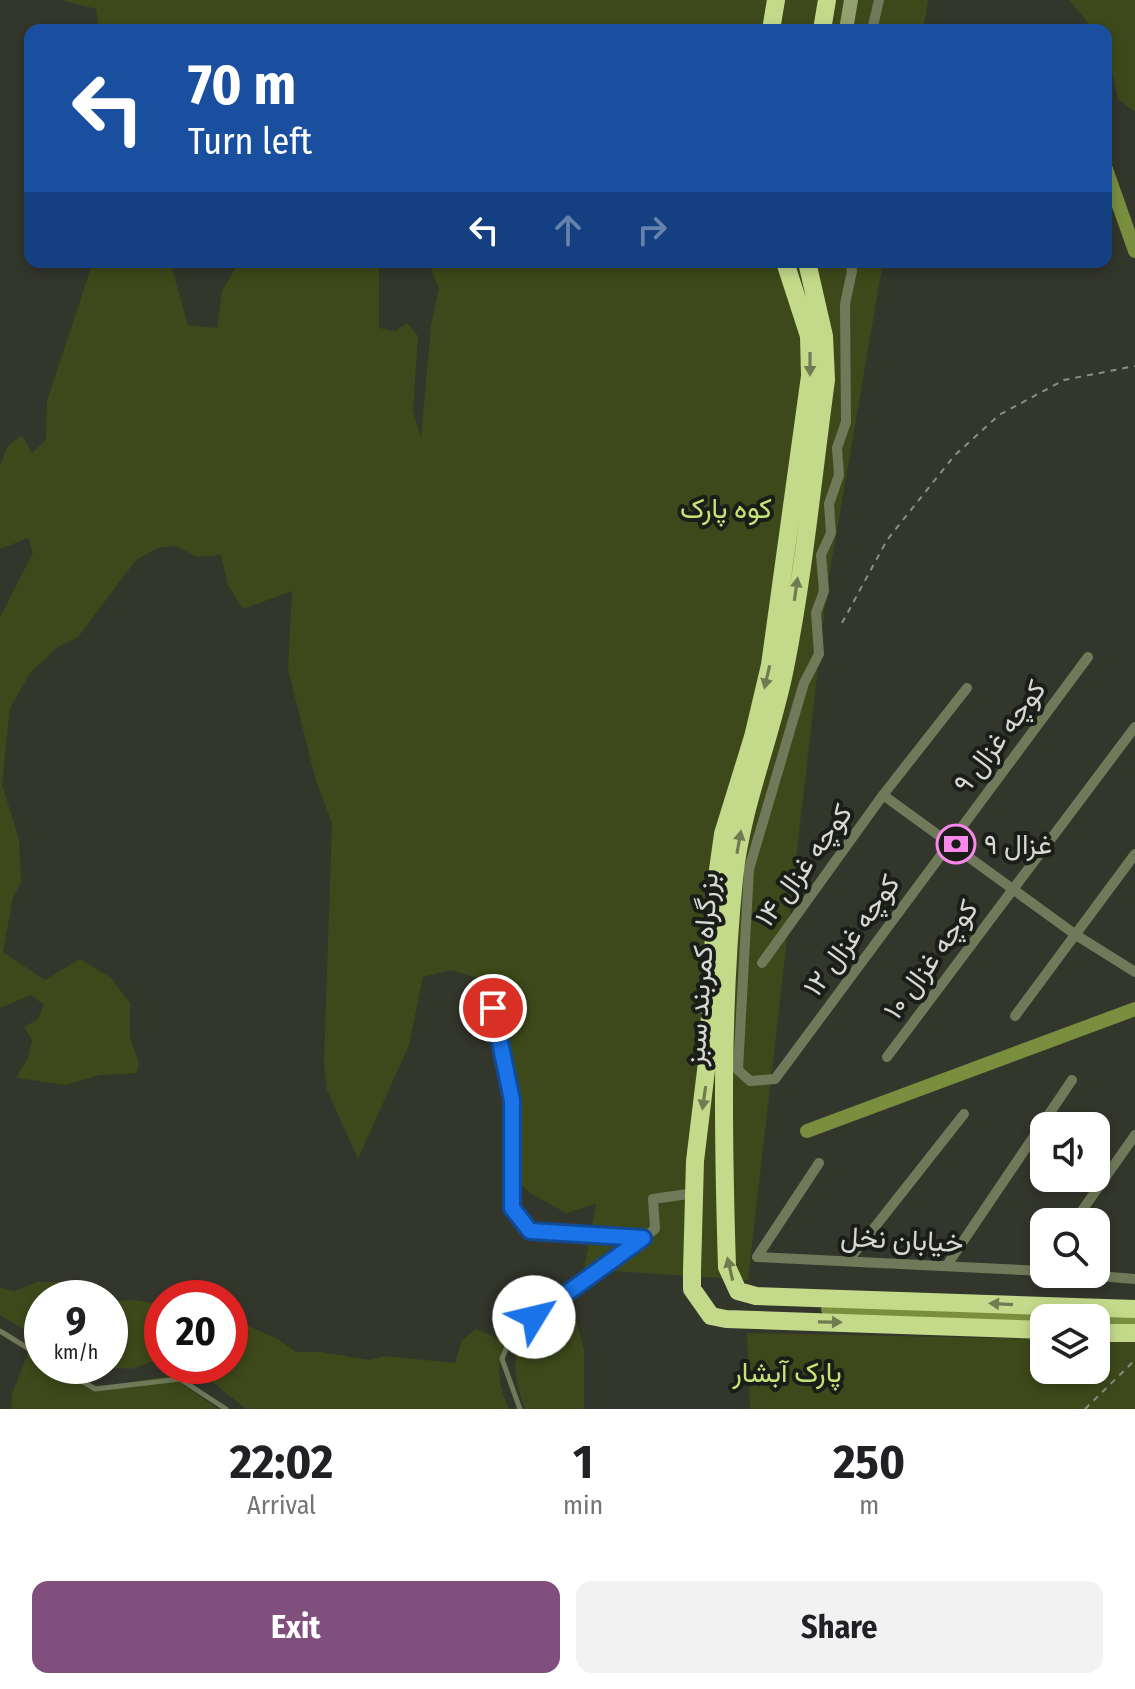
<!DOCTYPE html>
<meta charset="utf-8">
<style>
:root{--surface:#fff;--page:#f2f2f2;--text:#202124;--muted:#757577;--accent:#814f7d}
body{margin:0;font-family:"Fira Sans Condensed",Vazirmatn,sans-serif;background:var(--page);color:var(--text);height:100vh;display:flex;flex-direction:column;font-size:30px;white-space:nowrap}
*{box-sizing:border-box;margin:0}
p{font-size:26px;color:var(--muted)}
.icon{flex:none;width:44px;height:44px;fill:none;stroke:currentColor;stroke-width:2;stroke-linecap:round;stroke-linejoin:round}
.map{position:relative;height:1409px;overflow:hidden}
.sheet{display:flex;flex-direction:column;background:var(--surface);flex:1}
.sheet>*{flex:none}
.hud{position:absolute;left:24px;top:24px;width:1088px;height:244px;border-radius:16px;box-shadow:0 4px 12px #0003;background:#1a4fa0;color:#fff;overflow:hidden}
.controls{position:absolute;left:1030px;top:1112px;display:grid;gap:16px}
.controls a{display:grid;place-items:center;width:80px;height:80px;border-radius:16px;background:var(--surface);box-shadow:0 4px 12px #0003;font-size:40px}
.speed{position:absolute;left:24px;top:1280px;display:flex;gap:16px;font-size:40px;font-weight:700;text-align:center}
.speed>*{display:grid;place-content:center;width:104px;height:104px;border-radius:50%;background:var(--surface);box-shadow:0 4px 12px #0003;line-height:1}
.speed small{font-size:20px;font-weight:400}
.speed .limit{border:12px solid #d22;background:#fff;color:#111}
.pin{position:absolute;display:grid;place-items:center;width:68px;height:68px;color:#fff;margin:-34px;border:4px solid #fff;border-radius:50%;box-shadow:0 2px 8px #0007}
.me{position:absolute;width:88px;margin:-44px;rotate:54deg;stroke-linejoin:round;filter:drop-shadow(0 0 6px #0008)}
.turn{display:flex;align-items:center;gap:28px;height:168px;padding:0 32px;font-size:36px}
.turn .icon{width:104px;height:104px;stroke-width:2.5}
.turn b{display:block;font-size:56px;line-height:68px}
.lanes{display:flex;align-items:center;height:76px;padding:0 32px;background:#0003;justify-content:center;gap:40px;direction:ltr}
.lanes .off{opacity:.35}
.eta{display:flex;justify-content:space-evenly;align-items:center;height:136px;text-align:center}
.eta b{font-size:48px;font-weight:700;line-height:56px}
.button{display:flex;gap:16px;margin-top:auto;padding:16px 32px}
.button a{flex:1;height:92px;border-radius:16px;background:var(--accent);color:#fff;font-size:32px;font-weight:700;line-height:92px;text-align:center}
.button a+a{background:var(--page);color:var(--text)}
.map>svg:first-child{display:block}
.green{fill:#3d491a}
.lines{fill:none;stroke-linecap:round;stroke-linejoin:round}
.canal{stroke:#798e3f;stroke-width:14}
.path{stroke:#8b8e85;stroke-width:2;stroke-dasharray:6 6;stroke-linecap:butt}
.lane{stroke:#707a5a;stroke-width:5}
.street{stroke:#707a5a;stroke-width:10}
.secondary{stroke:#92a16e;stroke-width:14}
.highway{stroke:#c3da8a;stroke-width:18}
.oneway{fill:#6f7c51}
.route-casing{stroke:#114b97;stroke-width:20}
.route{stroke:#1a73e8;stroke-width:14}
.labels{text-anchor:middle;stroke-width:8;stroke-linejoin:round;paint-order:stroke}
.park-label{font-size:28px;fill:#c6e378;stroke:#1b1d18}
.street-label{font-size:28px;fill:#d6d8d1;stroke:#1b1d18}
.poi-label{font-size:28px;fill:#d6d8d1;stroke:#1b1d18;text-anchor:start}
</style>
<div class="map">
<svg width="1135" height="1409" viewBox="0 0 1135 1409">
<rect width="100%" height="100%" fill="#33362b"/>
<path class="green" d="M61 0H928L923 30H479L474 25H444L437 30H370V27L355 24 329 30H99L96 9Z
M1069 0H1135V112L1118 99 1106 45V30H1094Z
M93 262H170L188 325 217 328 222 291 239 262H379V328L395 331 407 323 418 336 413 411 421 438 431 325 439 288 428 262H883L827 588 748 1280 584 1269 596 1204 566 1213 530 1193 509 1172 517 1110 506 1040 484 980 451 970 423 977 409 1045 358 1159 327 1090 324 1062 332 823 316 781 288 669 292 591 243 609 228 585 221 555 197 557 176 546 158 548 136 560 78 637 58 647 30 673 10 708 2 784 19 840 21 882 13 897 3 952 45 980 80 959 111 978 130 1003V1037L139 1064 136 1073 100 1075 66 1085 16 1078 28 1058 32 1040 24 1027 38 1019 44 1005 31 995 0 1008V617L33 553 28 538 0 549V466L7 447 22 435 32 453 46 440 47 401Z
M37 1282H63L78 1295 88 1298H42V1340L0 1315V1288L15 1291Z
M569 1293 584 1350V1409H525C504 1354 516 1319 569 1293Z
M133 1300 162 1304V1358L132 1369 88 1366H110V1301Z
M230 1318 278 1339 296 1352H320L370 1360 385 1356 455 1363 462 1340 476 1329 504 1341C497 1372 497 1380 509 1409H246L201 1373 186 1366H230Z
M747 1333 1044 1339V1370H1096V1340L1135 1341V1409H750Z
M28 1353 42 1362V1366H48C100 1399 117 1382 171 1376L218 1409H11L12 1394Z"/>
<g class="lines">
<path class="canal" d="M1106 169 1135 251
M807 1131 1135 1009
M828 1309 1076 1318
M1096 1319 1135 1320"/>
<path class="path" d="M842 623 887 540 954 456 999 415 1064 380 1135 366
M1085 1409 1135 1360"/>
<path class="lane" d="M0 1331 42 1357
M57 1366 95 1389 180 1379 226 1409
M520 1409 502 1359 512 1333 642 1239"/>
<path class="street" d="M872 30 879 0
M850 262 852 271 845 304 846 422 837 448 839 475 829 504 831 533 821 555 824 591 816 613 819 654 804 683 749 869 738 1070 750 1081 775 1079 1088 657
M883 795 1076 935 1135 972
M762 963 883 795 967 688
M493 1008 512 1100V1208L530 1231 643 1238 655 1229 653 1199 695 1193
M1015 1016 1135 854
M887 1057 1135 727
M1074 1222 1135 1135
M757 1257 1044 1271
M757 1257 819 1163
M848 1261 964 1114
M947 1265 1072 1080
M1074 1274 1135 1279"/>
<path class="secondary" d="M846 30 851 0"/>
<path class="highway" d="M771 30 776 0
M822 30 827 0
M785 262 809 336 810 376 770 665 753 737 723 834 717 877 708 1054 695 1161 692 1271V1289L711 1316 726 1319 1044 1330
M807 262 824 336 826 380C813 475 804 573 785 668 771 739 741 807 734 879 721 1008 723 1138 727 1267L738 1291 756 1296 1135 1309
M1096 1333H1135"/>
</g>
<defs><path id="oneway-solid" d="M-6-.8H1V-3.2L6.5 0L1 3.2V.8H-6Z" transform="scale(2)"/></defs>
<g class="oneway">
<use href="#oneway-solid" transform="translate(810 364) rotate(90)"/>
<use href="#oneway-solid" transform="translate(796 589) rotate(-82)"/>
<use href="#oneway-solid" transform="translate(767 677) rotate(103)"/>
<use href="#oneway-solid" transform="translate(739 842) rotate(-80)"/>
<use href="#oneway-solid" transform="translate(704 1098) rotate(98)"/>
<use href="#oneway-solid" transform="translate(730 1269) rotate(-103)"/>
<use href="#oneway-solid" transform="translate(1001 1304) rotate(-177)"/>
<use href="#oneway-solid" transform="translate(830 1322) rotate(1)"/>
</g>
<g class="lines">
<g class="route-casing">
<path id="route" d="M493 1008 512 1100V1208L530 1231 643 1238 534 1317"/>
</g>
<use href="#route" class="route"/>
</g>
<defs>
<g id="bank-ring" transform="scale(2)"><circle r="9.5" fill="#1b1d18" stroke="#f888ea" stroke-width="1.5"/><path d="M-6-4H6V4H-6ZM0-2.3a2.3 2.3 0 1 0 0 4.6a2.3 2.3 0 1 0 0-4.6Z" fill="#f888ea"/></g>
</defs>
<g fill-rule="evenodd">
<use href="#bank-ring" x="956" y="844"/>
</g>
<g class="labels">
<g class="park-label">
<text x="726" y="518">کوه پارک</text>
<text x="787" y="1382">پارک آبشار</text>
</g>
<g class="street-label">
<text transform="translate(999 736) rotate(-53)" y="10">کوچه غزال ۹</text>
<text transform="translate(803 865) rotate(-54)" y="10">کوچه غزال ۱۴</text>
<text transform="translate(851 935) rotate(-54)" y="10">کوچه غزال ۱۲</text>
<text transform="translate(930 959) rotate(-54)" y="10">کوچه غزال ۱۰</text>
<text transform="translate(701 969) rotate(-86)" y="10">بزرگراه کمربند سبز</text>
<text transform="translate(902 1239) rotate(3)" y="10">خیابان نخل</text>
</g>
<g class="poi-label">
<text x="984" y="854">غزال ۹</text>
</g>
</g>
</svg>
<div class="controls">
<a><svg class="icon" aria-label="sound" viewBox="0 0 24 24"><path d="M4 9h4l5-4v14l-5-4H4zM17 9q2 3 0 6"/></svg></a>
<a><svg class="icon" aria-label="search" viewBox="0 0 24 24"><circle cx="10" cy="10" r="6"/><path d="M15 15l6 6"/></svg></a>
<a><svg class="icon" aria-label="layers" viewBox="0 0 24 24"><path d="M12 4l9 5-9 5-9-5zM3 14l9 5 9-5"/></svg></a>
</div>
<div class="speed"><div>9<small>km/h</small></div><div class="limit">20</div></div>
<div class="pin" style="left:493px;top:1008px;background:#d93025"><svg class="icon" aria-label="arrive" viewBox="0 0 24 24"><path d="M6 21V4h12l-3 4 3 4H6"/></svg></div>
<svg class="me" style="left:534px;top:1317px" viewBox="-20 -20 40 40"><circle r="19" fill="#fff"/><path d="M0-13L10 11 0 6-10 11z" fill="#1a73e8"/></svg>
<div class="hud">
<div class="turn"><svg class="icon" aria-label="left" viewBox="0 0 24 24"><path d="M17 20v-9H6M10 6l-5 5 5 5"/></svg><div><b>70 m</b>Turn left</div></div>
<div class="lanes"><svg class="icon" aria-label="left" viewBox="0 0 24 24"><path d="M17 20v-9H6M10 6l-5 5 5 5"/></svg><svg class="icon off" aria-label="ahead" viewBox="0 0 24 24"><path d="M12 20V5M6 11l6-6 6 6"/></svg><svg class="icon off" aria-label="right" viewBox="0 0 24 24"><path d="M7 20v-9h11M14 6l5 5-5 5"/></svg></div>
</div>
</div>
<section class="sheet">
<div class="eta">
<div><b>22:02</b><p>Arrival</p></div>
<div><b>1</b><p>min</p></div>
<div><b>250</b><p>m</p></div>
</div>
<div class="button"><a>Exit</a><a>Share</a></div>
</section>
